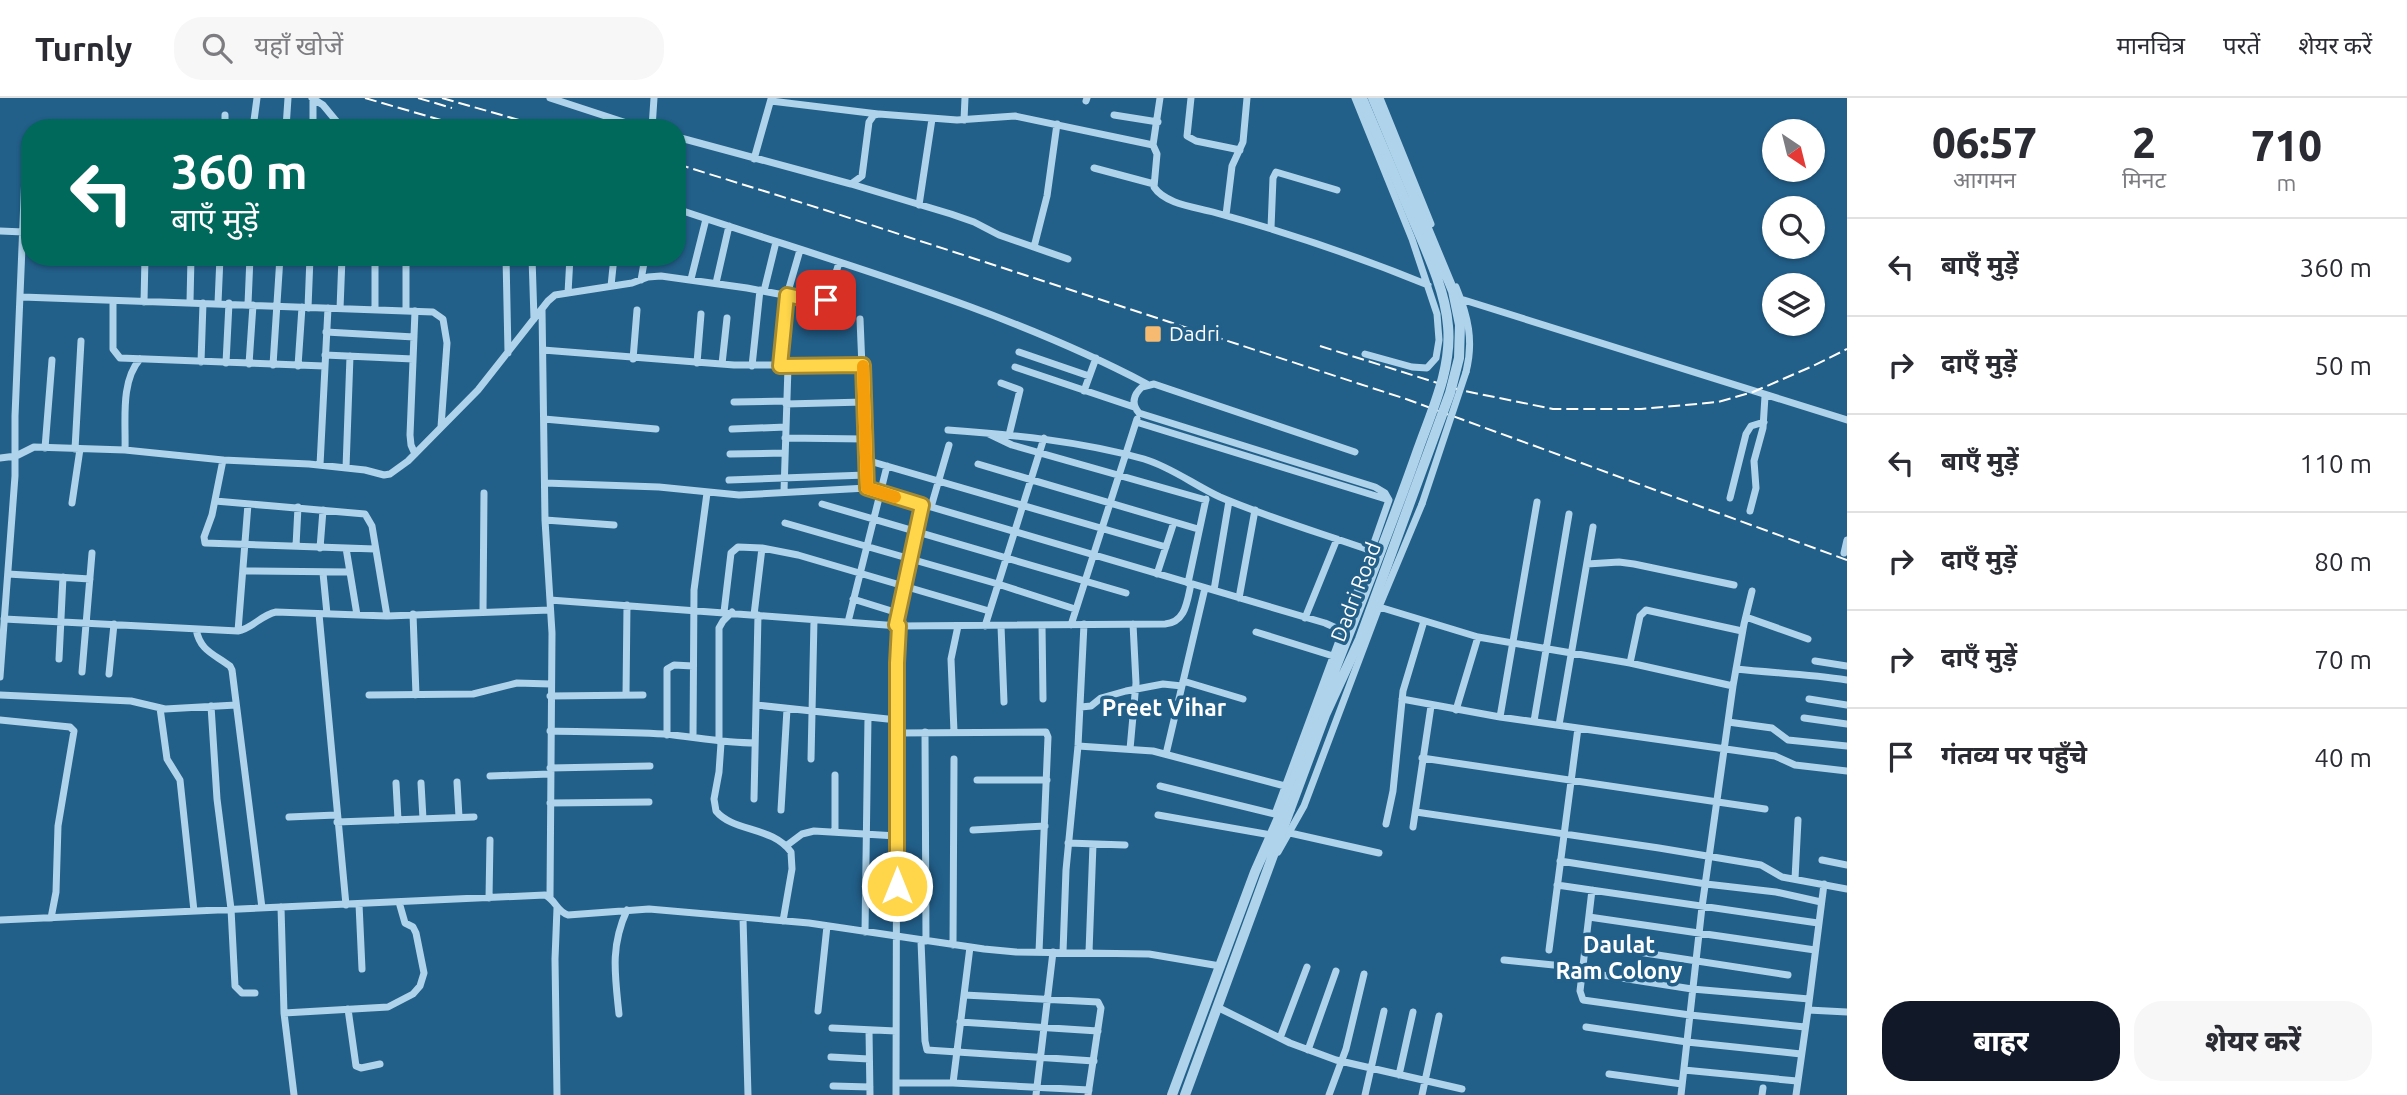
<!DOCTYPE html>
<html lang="hi">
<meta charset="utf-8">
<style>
:root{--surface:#fff;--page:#f7f7f7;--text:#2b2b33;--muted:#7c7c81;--line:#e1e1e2;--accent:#111827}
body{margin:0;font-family:Ubuntu,"Noto Sans Devanagari",sans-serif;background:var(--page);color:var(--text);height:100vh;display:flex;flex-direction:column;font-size:26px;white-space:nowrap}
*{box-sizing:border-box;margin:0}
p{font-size:23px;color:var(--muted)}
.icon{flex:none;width:38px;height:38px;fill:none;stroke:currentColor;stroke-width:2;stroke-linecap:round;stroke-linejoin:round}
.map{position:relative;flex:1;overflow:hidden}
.drawer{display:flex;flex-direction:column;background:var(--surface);width:560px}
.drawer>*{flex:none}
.guide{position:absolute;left:21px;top:21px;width:665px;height:147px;border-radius:28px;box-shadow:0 2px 5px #0004;background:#00695c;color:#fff;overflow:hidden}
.needle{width:46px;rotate:145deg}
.controls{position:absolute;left:1762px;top:21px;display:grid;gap:14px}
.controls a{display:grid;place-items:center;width:63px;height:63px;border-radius:50%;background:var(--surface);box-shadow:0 2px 5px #0004;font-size:35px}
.pin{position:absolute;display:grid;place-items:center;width:60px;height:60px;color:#fff;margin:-30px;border-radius:14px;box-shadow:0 4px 10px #0006}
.me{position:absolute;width:77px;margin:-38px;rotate:0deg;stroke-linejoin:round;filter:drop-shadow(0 0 5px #0008)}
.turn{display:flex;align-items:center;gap:24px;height:147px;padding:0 35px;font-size:32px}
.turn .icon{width:91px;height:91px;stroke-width:2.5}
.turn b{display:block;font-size:49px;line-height:60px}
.eta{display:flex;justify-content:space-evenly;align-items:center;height:119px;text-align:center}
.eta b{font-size:42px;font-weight:800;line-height:49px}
.cta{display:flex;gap:14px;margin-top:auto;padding:14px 35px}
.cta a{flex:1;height:80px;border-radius:28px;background:var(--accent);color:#fff;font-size:28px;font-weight:800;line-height:80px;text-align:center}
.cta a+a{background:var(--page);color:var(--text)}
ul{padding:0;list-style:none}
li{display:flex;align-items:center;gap:21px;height:98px;padding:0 35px;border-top:2px solid var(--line)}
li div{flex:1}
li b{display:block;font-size:26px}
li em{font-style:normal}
header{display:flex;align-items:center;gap:42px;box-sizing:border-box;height:98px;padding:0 35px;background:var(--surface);border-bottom:2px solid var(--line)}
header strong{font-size:33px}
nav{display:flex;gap:38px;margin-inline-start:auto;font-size:24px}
.search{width:490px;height:63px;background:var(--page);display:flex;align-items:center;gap:18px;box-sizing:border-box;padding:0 24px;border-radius:28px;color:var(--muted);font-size:26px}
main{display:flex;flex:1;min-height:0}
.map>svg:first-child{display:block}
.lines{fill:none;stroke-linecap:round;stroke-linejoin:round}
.minor{stroke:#aed3ea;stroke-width:7}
.tertiary{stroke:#aed3ea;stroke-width:10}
.rail{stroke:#fff;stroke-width:2;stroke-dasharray:12 5;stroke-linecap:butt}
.minor-bridge{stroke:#aed3ea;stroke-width:7}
.tertiary-bridge{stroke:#aed3ea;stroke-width:10}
.route-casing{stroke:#a68a30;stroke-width:18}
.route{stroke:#ffd54a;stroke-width:12}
.slow{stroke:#f59e0b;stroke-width:12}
.poi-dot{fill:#f6ba70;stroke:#225f89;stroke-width:2.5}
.labels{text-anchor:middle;stroke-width:7;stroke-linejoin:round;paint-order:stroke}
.poi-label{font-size:21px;fill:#fff;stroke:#225f89;text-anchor:start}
.street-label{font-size:21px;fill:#fff;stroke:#225f89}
.neighbourhood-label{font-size:23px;font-weight:bold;fill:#fff;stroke:#225f89}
</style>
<header>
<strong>Turnly</strong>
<div class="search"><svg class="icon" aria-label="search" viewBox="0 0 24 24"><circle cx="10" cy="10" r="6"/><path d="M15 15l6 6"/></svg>यहाँ खोजें</div>
<nav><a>मानचित्र</a><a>परतें</a><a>शेयर करें</a></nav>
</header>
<main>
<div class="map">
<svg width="1847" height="997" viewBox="0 0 1847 997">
<rect width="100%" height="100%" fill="#225f89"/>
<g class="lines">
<path class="minor" d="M312 0 323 7 342 30
M550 0 642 30
M1191 0 1187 38 1196 43 1240 52
M1355 0 1412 141 1437 216 1439 242 1436 260 1427 270 1412 269 1365 256
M1380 0 1431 126
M771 3 878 16
M1086 3 1087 0
M1114 17 1158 24
M964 22 965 0
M225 30V17
M253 30 257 0
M286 30 288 0
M313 30V0
M652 30 654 0
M677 39 851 86 862 78 869 24 874 17 879 16 957 22 1015 18 1153 47 1157 56 1154 89C1165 106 1195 109 1213 114 1286 134 1357 158 1428 187
M1153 47 1160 0
M754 61 771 1
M1094 70 1154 86
M851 86 951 116 974 124 999 137 1068 161
M919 107 932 21
M677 111C834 164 1001 209 1147 286
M1226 117 1232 68 1243 44 1247 0
M1271 130 1273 80 1276 74 1337 92
M0 133 24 134
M1034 149 1047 98 1057 26
M506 159 508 255
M532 159 534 221
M691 181 706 121
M641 182 645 159
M716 185 729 128
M611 188 614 159
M1456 189C1468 218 1474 243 1466 274
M764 193 776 144
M568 195 570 159
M22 199 433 214 443 221 447 245 441 329
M1464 202 1847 322
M113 203V251L120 260 324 268
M144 204 145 159
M190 204 191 159
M218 205 220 159
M248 206 250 159
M308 210 310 159
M340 211 342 159
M542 211 545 422 552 535 550 799
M375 212V159
M406 213V159
M860 221 867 390
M326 234 414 239
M543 252 734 267H863
M1019 254 1089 278
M325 257 413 261
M633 261 637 212
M201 264 203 205
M226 265 229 205
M697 265 701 216
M249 266 253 207
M722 266 727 220
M273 267 280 159
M298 268 302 209
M752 268 760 192
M780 268 787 197 800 152
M1015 269 1134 309
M1001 285 1020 292 1009 337
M1084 293 1096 260
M734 304 787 303
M786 306 864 304
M544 321 656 331
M1136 324 1389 402
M732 331 786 329
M948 332C1014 337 1080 343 1144 361 1171 369 1194 387 1220 399 1269 420 1321 435 1372 453
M989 336 1012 347 1206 402
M785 340 865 341
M45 350 52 262
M75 351 81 243
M125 352C126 323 120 284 140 261
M415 356 411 347 410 337 415 213
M730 356 785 355
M0 360 16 358 34 349 125 352 223 362 309 366 365 372 384 377 390 376 408 363 478 292 548 203 555 197 632 185 648 179 661 178 747 190 821 204 828 199 839 165
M223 362 212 417 204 439 205 445 375 451
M866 362 1166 449
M978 366 1198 431
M320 367 328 210
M346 370 350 258
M729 382 866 377
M545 385 659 389 739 397 867 390 1325 525 1343 533
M784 393 788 269
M1730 400 1746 336 1751 328 1764 324
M215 403 365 416 372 428 387 518
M72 405 80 351
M822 406 1126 495
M931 409 949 347
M1750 413 1756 390 1754 363 1763 330 1765 298
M545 422 614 427
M785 425 998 486 1075 511
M296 448 298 409
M320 450 323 412
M346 450 357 517
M1844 455 1847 442
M1587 466 1619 464 1634 466 1734 487
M243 473 350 474
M323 475 327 516
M8 476 90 481
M1157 476 1174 424
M1188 485 1206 401
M1214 492 1229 403
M1239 500 1255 412
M853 501 898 515
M550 502 899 528 1165 526C1186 524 1187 503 1191 486
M1376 508 1478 539 1630 565 1733 588
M483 514 484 395
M724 514 731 455 738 449 762 450 798 457 989 513
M319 516 346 807
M413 516 416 597
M754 517 762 450
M1746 519 1808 541
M1305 520 1337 441
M4 521 238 533C253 530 261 517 276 514L387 518 550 512
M848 524 887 368
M896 527 922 406
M1042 527 1043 601
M1071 527 1137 321
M985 528 1044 340
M1001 528 1004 604
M196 531C200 553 214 556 230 568L232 572 262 810
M238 533 248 406
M1256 534 1333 558
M59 561 63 479
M1815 563 1847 568
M1630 565 1640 518 1646 512 1742 533
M1736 571C1773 575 1810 576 1847 582
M82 574 92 455
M109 576 114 526
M0 579 15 378V318L26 52
M1183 583 1243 601
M0 597 131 603 165 611 236 607
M369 597 473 596 517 585 550 586
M626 597 627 507
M550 598 643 597
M1402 601 1500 619 1775 658 1795 667 1847 673
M1809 601 1847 607
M756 607 897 622
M211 608 217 701 231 811 235 888 242 895H255
M1081 609 1091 608 1101 600 1126 593 1163 586 1182 588
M160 610 167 661 180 682 194 813
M1456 612 1478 539
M1500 619 1537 404
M1804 620 1847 626
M0 622 70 629 74 633 58 728 56 794 51 820
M1534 623 1569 416
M1728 624 1772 630 1788 642 1847 648
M1559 627 1593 429
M550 633C588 634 626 634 664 636 695 639 724 645 755 645
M925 634 926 843
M954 634 951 561 958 528
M897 635 1046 634 1048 639 1039 854
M667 637V571L674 567 693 568
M693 639 694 492 707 395
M719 643V530L723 523 732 514
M721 645 719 674 714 701 716 713C733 734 772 728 791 754L792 771 783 823
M1078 648 1153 653 1285 688
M1130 651 1136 585 1133 526
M1166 656 1205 490
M1422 660 1765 711
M811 661 814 522
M550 670 650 668
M490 678 550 676
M977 682H1047
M457 684 459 719
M396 685 398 722
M421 685 423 721
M1160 688 1279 717
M754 701 758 517
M550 705 649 704
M781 712 787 611
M1416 714 1659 750 1761 767 1782 779 1847 791
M1275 716 1354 502 1389 402 1385 395 1375 389 1139 315C1131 306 1133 297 1142 289L1154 286 1355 354
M1158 717 1271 737
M289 719 336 717
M337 724 474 719
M1386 726 1393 693 1403 593 1424 523
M1413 729 1431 608
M973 732 1045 728
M835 733V677
M1290 735 1379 755
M1068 745 1125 747
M786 748 802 736 814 733 897 738
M1278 754 1304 708 1379 509 1422 406
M1822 762 1847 767
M1560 763 1706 786 1776 794 1821 804
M1795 781 1798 722
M1557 787 1818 825
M1592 792 1580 893 1583 902 1690 917 1805 929
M489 800 490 742
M359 806 362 871
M281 809 284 915 294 997
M557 810 555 861 557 997
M1589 819 1815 852
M743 820 748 997
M0 822 545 797C556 802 556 813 568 817L649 811 809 825 984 851 1016 854 1149 856 1220 868
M865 834 868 619
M921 843 925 943 927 952 1094 963
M1586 846 1788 877
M953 847 954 661
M1549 852 1578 630
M1063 854 1066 772 1078 648 1084 526
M1089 854 1093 746
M1504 862 1583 870
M1583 874 1692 891 1809 901
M964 897 1098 904 1101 910 1088 997
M1217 909 1290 945 1336 962 1462 991
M348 911 356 968 361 970 380 966
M1808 912 1824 786
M818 913 827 828
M284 915 388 909 413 896 420 888 424 875 416 835 413 829 405 825 399 804
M619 916C615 877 610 849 627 812
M960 924 1098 933
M1586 929 1687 944 1801 956
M832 930 896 933
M869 932 870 997
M1280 940 1307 869
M1308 952 1336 873
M831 959 869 961
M1684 972 1797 983
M1609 976 1682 986
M1399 977 1413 914
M896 985H953L1089 992
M953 985 970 849
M833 988 870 989
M896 997 897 565 899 528
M1036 997 1053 854
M1329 997 1346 951 1364 876
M1365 997 1384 913
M1422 997 1439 918
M1681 997 1702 809 1733 588 1744 526 1752 493
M1762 997 1763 990
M1796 997 1808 912 1847 914"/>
<path class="tertiary" d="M1362 0 1405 102
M1172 997 1255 774 1284 708 1327 592
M1185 997 1290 711"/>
<path class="rail" d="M365 0 458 27
M418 0 452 10
M442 0 547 30
M677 66 825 112 1406 301 1847 462
M1320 248 1460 292 1553 311H1641L1718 304 1753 294 1813 268 1847 251"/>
<path class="minor-bridge" d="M1422 406 1466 274"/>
<path class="tertiary-bridge" d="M1327 592C1358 512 1390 432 1418 352 1432 312 1452 271 1448 228 1445 187 1420 140 1405 102
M1290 711 1325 617 1360 541 1450 295 1459 260 1460 227 1453 193 1373 0"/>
</g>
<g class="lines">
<g class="route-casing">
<path id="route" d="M826 202 818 204 787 197 780 268 863 267 867 390 922 407 896 527 899 528 897 565V788"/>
</g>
<use href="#route" class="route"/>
<path class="slow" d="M863 268 867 390 895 399"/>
</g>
<rect class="poi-dot" x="1144" y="227" width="18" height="18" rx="3.5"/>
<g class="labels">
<g class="poi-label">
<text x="1169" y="243">Dadri</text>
</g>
<g class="street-label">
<text transform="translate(1356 494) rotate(-69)" y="7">Dadri Road</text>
</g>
<g class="neighbourhood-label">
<text x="1164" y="618">Preet Vihar</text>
<text x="1619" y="855">Daulat<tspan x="1619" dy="26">Ram Colony</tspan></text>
</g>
</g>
</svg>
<div class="controls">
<a><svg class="needle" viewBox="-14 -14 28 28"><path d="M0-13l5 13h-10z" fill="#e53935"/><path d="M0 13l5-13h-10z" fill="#7c7c81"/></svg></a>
<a><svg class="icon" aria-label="search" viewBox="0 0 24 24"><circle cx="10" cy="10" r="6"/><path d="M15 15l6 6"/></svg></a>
<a><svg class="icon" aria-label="layers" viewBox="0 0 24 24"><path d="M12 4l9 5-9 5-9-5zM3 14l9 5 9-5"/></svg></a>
</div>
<div class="pin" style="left:826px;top:202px;background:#d93025"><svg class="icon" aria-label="arrive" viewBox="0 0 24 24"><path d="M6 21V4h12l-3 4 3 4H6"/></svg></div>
<svg class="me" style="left:897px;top:788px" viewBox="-20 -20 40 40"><circle r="17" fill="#ffd54a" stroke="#fff" stroke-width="3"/><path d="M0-11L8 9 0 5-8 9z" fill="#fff"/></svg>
<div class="guide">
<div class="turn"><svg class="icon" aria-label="left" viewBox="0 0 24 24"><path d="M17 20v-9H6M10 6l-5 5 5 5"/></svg><div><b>360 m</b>बाएँ मुड़ें</div></div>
</div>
</div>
<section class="drawer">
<div class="eta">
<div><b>06:57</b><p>आगमन</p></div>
<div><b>2</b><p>मिनट</p></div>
<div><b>710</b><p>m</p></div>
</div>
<ul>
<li><svg class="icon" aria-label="left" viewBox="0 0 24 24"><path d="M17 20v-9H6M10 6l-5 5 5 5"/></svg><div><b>बाएँ मुड़ें</b></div><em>360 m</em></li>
<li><svg class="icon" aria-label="right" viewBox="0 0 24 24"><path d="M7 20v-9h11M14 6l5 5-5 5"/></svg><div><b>दाएँ मुड़ें</b></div><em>50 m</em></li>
<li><svg class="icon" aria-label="left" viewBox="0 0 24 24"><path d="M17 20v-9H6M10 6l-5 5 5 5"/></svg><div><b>बाएँ मुड़ें</b></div><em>110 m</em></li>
<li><svg class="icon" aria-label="right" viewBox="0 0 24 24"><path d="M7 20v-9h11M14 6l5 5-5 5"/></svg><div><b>दाएँ मुड़ें</b></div><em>80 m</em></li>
<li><svg class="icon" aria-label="right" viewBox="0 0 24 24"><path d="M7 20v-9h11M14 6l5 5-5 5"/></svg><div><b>दाएँ मुड़ें</b></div><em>70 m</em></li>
<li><svg class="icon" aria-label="arrive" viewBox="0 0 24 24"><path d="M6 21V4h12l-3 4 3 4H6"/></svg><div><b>गंतव्य पर पहुँचे</b></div><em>40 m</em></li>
</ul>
<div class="cta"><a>बाहर</a><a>शेयर करें</a></div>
</section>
</main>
